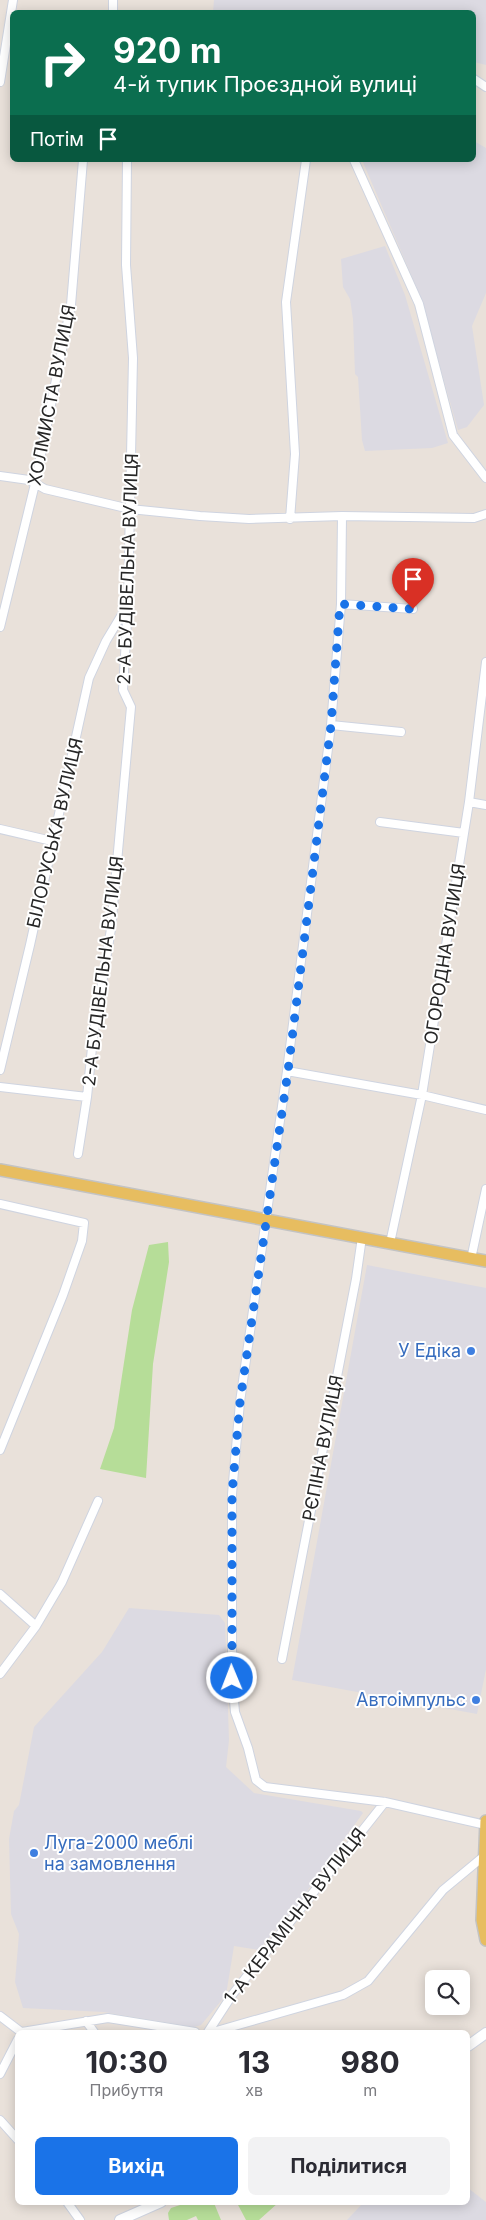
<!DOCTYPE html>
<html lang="uk">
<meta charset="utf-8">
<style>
:root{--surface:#fff;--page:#f2f2f3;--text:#2b2b33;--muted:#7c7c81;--accent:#1a73e8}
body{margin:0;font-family:Inter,sans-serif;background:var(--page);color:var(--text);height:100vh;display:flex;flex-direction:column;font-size:19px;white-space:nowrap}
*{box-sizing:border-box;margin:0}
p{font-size:16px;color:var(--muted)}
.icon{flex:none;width:28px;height:28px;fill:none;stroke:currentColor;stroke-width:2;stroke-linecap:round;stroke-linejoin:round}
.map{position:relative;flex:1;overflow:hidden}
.details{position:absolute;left:15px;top:2030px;width:455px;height:175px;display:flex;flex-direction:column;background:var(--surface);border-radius:8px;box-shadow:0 2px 12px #0003}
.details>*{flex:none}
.hud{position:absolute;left:10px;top:10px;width:466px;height:152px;border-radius:8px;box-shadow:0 2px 12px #0003;background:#0b6e4f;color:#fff;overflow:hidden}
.fabs{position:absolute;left:425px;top:1970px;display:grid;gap:10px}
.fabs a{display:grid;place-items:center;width:45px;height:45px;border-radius:8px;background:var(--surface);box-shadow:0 2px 12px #0003;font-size:25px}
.pin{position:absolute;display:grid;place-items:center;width:42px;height:42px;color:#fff;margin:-51px -21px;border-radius:50% 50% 50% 0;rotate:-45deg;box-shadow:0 0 5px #0007}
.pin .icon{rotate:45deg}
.me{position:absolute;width:55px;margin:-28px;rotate:359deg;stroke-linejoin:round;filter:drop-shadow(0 0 4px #0008)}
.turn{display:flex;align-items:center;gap:18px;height:105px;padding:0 20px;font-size:22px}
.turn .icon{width:65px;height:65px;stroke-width:2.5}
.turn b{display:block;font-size:35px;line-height:42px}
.then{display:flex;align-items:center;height:48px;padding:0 20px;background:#0003;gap:10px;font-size:19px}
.eta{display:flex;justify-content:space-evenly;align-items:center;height:85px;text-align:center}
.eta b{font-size:30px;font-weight:700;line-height:35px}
.button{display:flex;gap:10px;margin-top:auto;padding:10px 20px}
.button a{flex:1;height:58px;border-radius:8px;background:var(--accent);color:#fff;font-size:20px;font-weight:700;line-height:58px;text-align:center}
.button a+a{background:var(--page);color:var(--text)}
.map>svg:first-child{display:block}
.industrial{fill:#dcdae2}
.green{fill:#b6dd98}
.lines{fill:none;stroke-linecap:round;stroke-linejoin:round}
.street-casing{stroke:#cfd4e0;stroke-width:10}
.secondary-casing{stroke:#cfd4e0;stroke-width:12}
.primary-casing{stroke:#c3c3c3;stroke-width:14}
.street{stroke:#fff;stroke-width:8}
.secondary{stroke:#fff;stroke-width:10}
.primary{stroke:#e7bd60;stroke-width:11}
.route{stroke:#1a73e8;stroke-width:9;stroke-dasharray:0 16.2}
.shop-dot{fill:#3f7fe0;stroke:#fff;stroke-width:2}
.labels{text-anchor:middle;stroke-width:4;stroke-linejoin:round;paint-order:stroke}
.street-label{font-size:18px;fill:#272727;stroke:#fff}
.shop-label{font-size:18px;fill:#366cbe;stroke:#fff;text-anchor:end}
</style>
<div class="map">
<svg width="486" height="2220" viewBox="0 0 486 2220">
<rect width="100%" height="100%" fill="#e9e1da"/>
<path class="industrial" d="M214 0H486V65L474 62V12H213Z
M474 141 486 148V293L472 326 484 405 467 427 458 430 420 295 362 160H474Z
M385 246 405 295 448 443 432 448 365 451 362 440 358 377 355 374 353 319 350 299 343 287 341 259Z
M367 1265 486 1288V1669L477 1714 292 1680Z
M129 1608 219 1615 225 1623 229 1740 226 1767 254 1793 361 1811 363 1813 302 1898 259 1950 234 1946 226 1995 201 2025 194 2027 104 2012 23 2008 15 1982 19 1934 11 1914 9 1839 14 1811 19 1805 34 1727 102 1652Z
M468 2188 486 2202V2220H347L363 2203 468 2202Z"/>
<path class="green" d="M168 1242 169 1262 153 1364 146 1478 100 1469 114 1428 132 1310 149 1245Z
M186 2203H214L221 2220H198L196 2216 187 2220H169L168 2213 171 2208Z
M237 2203H278L259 2220H246Z"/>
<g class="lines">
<g class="street-casing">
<path id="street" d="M113 12V0
M474 79 486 87
M0 82 13 0
M354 160 419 304 453 435 486 478
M0 476 29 480 45 489 130 509 200 516 249 519 342 516 474 518 486 514
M342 516 341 604 331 725 287 1071 240 1402 232 1494V1678L235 1712 248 1748 256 1780 265 1787 385 1802 486 1825
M290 519 295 454 286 302 306 160
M341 604 413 609
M0 627 35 484 71 305 83 160
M331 725 401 732
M469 802 486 805
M380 822 464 833
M0 829 52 841
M0 1070 30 945 89 678 106 641 127 606
M287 1071 422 1095 486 1110
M0 1087 87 1097 93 1038 111 929 131 707 123 690 128 604 133 358 126 265 127 160
M78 1154 87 1097
M0 1204 84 1223 82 1241 63 1295 0 1450
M390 1243 422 1095 469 802 486 662
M471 1259 486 1189
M0 1594 36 1626
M282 1659 356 1279 362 1237
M0 1674 36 1626 62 1582 98 1501
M0 2016 21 2032
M86 2021 94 2032
M22 2032 108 2018 195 2032
M208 2032 232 1995 385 1802
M213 2032 343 1995 368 1981 443 1890 484 1856
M0 2074 18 2039
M0 2120 18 2140
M67 2202 80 2220"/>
</g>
<g class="secondary-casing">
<path id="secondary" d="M468 2046 486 2033
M120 2220 161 2202"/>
</g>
<g class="primary-casing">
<path id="primary" d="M0 1170 486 1261
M486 1821 482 1920 486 1940"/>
</g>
<use href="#street" class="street"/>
<use href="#secondary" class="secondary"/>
<use href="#primary" class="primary"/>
</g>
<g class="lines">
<path class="route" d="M232 1678V1494L240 1402 288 1071 331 725 340 604 413 609"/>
</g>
<g class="shop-dot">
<circle cx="471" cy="1351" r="5"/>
<circle cx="476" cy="1700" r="5"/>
<circle cx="34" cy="1853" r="5"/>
</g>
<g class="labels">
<g class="street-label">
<text transform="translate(52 395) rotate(-79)" y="6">ХОЛМИСТА ВУЛИЦЯ</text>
<text transform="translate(128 569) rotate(-88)" y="6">2-А БУДІВЕЛЬНА ВУЛИЦЯ</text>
<text transform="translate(55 833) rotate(-77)" y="6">БІЛОРУСЬКА ВУЛИЦЯ</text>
<text transform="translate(445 954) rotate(-81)" y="6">ОГОРОДНА ВУЛИЦЯ</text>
<text transform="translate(103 971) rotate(-83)" y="6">2-А БУДІВЕЛЬНА ВУЛИЦЯ</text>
<text transform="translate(323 1448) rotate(-79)" y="6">РЄПІНА ВУЛИЦЯ</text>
<text transform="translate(295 1916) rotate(-52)" y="6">1-А КЕРАМІЧНА ВУЛИЦЯ</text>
</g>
<g class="shop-label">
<text x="461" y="1357">У Едіка</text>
<text x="466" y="1706">Автоімпульс</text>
<text x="44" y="1849" text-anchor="start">Луга-2000 меблі<tspan x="44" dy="21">на замовлення</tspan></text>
</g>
</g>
</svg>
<div class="fabs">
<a><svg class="icon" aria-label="search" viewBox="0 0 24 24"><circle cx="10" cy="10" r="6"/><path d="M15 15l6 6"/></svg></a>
</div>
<div class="pin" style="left:413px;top:609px;background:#d93025"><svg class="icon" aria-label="arrive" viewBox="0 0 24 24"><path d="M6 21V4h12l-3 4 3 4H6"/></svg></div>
<svg class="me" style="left:232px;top:1678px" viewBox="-20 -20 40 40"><circle r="17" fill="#1a73e8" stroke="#fff" stroke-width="3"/><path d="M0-11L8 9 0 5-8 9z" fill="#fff"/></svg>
<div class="hud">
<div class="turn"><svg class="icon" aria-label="right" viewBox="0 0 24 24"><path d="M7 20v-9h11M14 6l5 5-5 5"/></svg><div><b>920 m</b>4-й тупик Проєздной вулиці</div></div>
<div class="then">Потім<svg class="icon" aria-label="arrive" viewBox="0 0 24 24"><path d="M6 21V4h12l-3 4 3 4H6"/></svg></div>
</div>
<section class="details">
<div class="eta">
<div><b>10:30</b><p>Прибуття</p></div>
<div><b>13</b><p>хв</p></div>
<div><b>980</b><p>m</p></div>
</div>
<div class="button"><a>Вихід</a><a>Поділитися</a></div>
</section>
</div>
